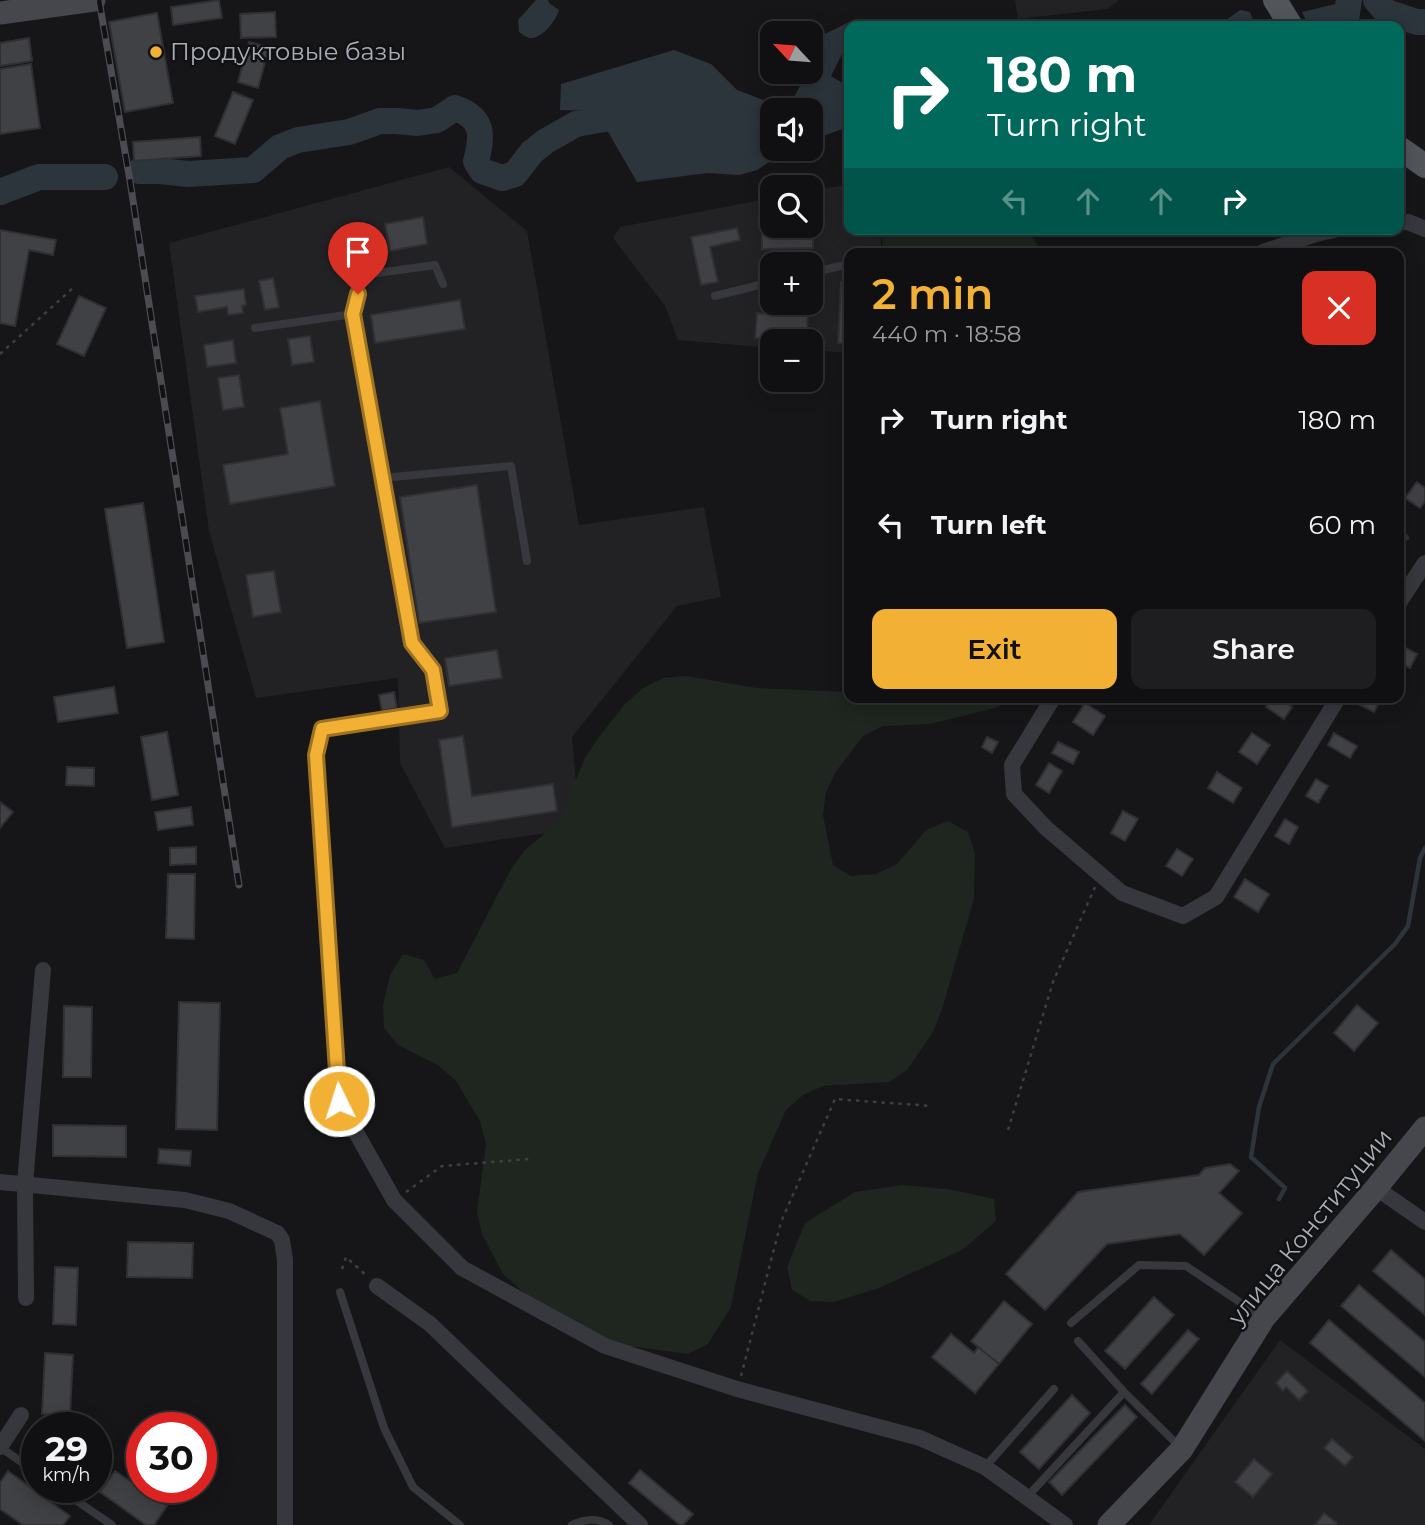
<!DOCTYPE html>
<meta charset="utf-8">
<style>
:root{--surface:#101012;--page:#1e1e20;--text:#f1f3f6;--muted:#9c9d9f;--line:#303032;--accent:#f2b134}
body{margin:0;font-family:Montserrat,sans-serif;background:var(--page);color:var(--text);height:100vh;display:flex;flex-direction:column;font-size:26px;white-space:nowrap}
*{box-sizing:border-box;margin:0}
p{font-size:23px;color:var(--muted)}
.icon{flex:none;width:38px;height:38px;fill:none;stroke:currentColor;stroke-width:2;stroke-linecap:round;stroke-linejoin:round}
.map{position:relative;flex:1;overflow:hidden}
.details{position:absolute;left:844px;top:248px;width:560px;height:455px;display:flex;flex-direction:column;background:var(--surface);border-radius:14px;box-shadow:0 4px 18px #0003,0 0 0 2px var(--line)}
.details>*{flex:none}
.top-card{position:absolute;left:844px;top:21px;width:560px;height:214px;border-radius:14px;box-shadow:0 4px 18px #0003,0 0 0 2px var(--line);background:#00695c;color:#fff;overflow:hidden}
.needle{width:46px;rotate:296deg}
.controls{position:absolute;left:760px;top:21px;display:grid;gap:14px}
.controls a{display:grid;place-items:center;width:63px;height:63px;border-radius:14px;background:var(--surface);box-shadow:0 4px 18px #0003,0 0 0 2px var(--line);font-size:35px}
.speed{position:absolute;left:21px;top:1412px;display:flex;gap:14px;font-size:35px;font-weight:700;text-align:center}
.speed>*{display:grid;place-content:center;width:91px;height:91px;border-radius:50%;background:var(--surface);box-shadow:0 4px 18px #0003,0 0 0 2px var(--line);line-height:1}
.speed small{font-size:18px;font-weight:400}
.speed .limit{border:10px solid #d22;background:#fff;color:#111}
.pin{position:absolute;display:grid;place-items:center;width:60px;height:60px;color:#fff;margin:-72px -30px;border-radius:50% 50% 50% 0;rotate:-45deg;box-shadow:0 0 7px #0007}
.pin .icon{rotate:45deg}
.me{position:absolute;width:77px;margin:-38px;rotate:356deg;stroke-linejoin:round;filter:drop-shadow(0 0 5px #0008)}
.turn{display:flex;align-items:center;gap:24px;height:147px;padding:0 28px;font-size:32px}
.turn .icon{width:91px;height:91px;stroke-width:2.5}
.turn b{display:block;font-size:49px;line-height:60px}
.lanes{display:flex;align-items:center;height:66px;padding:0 28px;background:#0003;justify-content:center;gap:35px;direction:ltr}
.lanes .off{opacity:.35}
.round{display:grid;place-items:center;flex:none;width:74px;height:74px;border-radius:14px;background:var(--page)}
.overview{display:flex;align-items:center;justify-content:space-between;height:119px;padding:0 28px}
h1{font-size:42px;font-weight:600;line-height:52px;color:var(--accent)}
.cta{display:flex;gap:14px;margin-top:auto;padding:14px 28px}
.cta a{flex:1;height:80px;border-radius:14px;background:var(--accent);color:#111;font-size:28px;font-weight:600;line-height:80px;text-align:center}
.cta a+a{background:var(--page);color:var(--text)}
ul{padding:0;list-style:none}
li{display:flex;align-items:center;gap:21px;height:105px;padding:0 28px}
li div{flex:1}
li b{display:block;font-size:26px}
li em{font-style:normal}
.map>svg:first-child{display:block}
.built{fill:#222225;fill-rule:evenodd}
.green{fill:#1e261f}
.water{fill:#2c353c}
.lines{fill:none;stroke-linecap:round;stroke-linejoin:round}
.stream{stroke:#2c353c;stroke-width:4.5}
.river{stroke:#2c353c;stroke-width:26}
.building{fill:#404145;stroke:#303034;stroke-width:2}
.path{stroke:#3d3f44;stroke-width:2.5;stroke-dasharray:3.5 5;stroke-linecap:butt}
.lane{stroke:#37383d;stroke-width:8}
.street{stroke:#37383d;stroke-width:16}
.secondary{stroke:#45474d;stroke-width:23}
.primary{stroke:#53555c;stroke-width:24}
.rail-casing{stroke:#4a4c52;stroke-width:7}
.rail{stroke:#111113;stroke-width:4.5;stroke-dasharray:13;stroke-linecap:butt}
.route-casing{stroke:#9d7322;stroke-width:18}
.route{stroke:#f2b134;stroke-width:12}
.poi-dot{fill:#f2b134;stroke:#111113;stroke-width:2.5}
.labels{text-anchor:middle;stroke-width:5;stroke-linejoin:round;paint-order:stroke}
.poi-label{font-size:24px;fill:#a8adb8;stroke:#111113;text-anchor:start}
.street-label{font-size:24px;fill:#a8adb8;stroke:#111113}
</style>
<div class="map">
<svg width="1425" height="1525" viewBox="0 0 1425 1525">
<rect width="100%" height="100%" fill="#161618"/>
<path class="built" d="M1015 0H1119L1107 9 1018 19Z
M449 167 527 231 579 525 704 507 721 597 677 606 572 737 580 828 445 848 400 763 398 678 256 698 209 531 169 243Z
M849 184V229H881V254H849V353L810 350V341H772V348L678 340 665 306 613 238 620 227 772 198V226H810V191ZM772 264H810V303H772Z
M1280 1340 1425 1449V1525H1149Z"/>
<path class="green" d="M881 229H1027L1043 254H884Z
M686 676 757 688 849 692V698H1015L995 708 930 724 883 726 863 736 835 773 826 792 823 815 833 865 851 876 876 874 897 864 926 830 948 821 968 832 975 853 974 899 942 1009 933 1032 907 1070 889 1082 823 1086 803 1095 786 1110 758 1173 731 1307 708 1344 688 1354 622 1345 579 1329 540 1307 503 1274 482 1234 477 1212 486 1144 480 1121 456 1081 439 1066 398 1045 384 1028 383 1005 390 975 403 954 424 960 435 979 457 973 511 869 524 851 558 822 585 758 598 738 625 704 643 688 663 678Z
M902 1185 948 1189 994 1199 996 1221 962 1250 879 1288 834 1302 811 1301 792 1290 787 1267 805 1223 855 1192Z"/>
<path class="water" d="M536 0H548L549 3 559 10C556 20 542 40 529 38 528 38 520 33 519 32L518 20Z
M1348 1 1346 20 1309 26 1302 12Z
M1240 10 1250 12 1253 20 1248 26H1221L1222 23Z
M849 22 850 26H849V40L831 76 849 87V106L830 133 810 142V110H772V149H794L783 153 757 170 739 175 708 173 637 182 596 111 560 110 561 84 674 50 711 64 737 90 787 109 808 72H810V68L825 34Z"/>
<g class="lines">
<path class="stream" d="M1398 527 1407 538
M1279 1199 1285 1188 1251 1157 1259 1107 1273 1064 1395 944 1408 926 1420 858 1425 848"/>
<path class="river" d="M1376 0 1386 12 1417 22H1425
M1345 26 1349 0
M810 127 842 115 849 118
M139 171H159L188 174 253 170 280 147 298 140 349 132 380 121H397L417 123 437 120 455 108C484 118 483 136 476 161L482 171 502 178 515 174 532 152 546 141 576 124 616 117 634 124
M0 192 39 177H105"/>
</g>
<path class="building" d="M219 0 222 18 173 25 171 7Z
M275 12 276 37 241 38 240 14Z
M157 13 173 103 125 112 109 22Z
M29 38 32 61 0 66V43Z
M249 42 269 47 258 88 238 82Z
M31 64 40 128 0 134V69Z
M233 92 253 100 235 144 215 136Z
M200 137 201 156 134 161 133 142Z
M423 217 427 244 390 251 385 224Z
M813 222V248L762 249V223H772V226H810V223Z
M737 228 740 240 710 247 718 282 701 285 691 237Z
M0 230 56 240 53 255 29 250 15 326 0 323Z
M273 278 279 307 265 310 259 281Z
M841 282H849V343H838Z
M244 289 246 305 242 306 243 313 228 315 227 307 198 312 195 296Z
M79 296 106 308 84 356 57 344Z
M460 300 465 329 375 343 371 315Z
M757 313 808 316 806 341 755 338Z
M310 336 314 362 292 365 288 339Z
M233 340 236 363 207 367 204 345Z
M239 375 244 407 223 410 218 378Z
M320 401 335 486 230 504 223 465 288 454 280 408Z
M1417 482 1425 488V501L1420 508 1405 498Z
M477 485 496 612 419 623 400 497Z
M143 503 164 642 127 648 105 509Z
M274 571 281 612 253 617 246 575Z
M1398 644 1417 654 1410 668 1398 662Z
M497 650 502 678 449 686 445 658Z
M114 687 118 713 58 722 54 697Z
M394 692 397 708 382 711 379 695Z
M1271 698H1279L1292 707 1284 719 1266 707Z
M1358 698H1372L1379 702 1374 712 1356 703Z
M1085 703 1105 716 1093 735 1073 722Z
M167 732 178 795 152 800 141 737Z
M1252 733 1270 745 1257 764 1239 752Z
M1334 733 1357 746 1350 758 1328 745Z
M463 736 472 796 553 784 557 811 452 827 439 740Z
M987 737 998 742 992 753 982 747Z
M1058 742 1079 752 1073 764 1052 753Z
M1049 763 1062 771 1049 793 1036 785Z
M67 767 94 768V786L66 785Z
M1217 772 1242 788 1233 803 1208 788Z
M1316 779 1328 786 1318 803 1306 796Z
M0 802 13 812 0 828Z
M191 807 193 825 158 830 155 812Z
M1123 811 1138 819 1125 841 1111 833Z
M1285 819 1298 827 1289 844 1275 836Z
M196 847V864L170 865V848Z
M1177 849 1193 859 1182 876 1166 866Z
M168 874H195L194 939 166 938Z
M1245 879 1269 894 1258 912 1234 897Z
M179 1002 220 1003 217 1130 176 1129Z
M1357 1005 1378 1023 1354 1051 1334 1033Z
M64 1006 92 1007 91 1077H63Z
M53 1125 126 1126V1157L53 1156Z
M159 1149 191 1151 190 1166 158 1163Z
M1230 1164 1239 1171 1219 1193 1242 1213 1204 1255 1180 1234 1107 1244 1045 1310 1006 1274 1078 1192 1199 1175 1205 1168Z
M128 1242 193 1243 192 1278 127 1277Z
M1391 1250 1425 1279V1315L1373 1271Z
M55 1267 78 1268 76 1325 53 1324Z
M1359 1285 1425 1342V1377L1341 1306Z
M1154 1297 1174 1315 1125 1369 1105 1351Z
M1004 1301 1032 1324 999 1364 971 1341Z
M1329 1320 1425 1403V1441L1310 1343Z
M1188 1330 1199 1339 1152 1394 1141 1384Z
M951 1334 974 1353 978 1347 999 1364 975 1393 932 1357Z
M45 1353 73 1355 70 1415 42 1414Z
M1287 1371 1308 1391 1299 1400 1286 1387 1283 1391 1276 1383Z
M1072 1395 1090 1413 1039 1469 1020 1452Z
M1125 1405 1137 1417 1062 1495 1049 1482Z
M1332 1439 1353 1457 1345 1466 1324 1448Z
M1254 1459 1272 1474 1253 1497 1235 1482Z
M640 1470 693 1514 683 1525H680L629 1483Z
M8 1471 70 1516 63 1525H23L0 1509V1483Z
M115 1471 167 1506 154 1525H146L100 1492Z
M1324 1513 1337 1523 1335 1525H1315Z"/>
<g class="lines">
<path class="path" d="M0 354 74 287
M1008 1130 1053 982 1095 887
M406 1192 442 1166 529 1159
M342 1269 346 1257 368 1277
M741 1376 781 1222 835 1099 931 1106"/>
<path class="lane" d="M810 273 849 264
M715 296 772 282
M353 314 363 275 435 265 443 284
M255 328 353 314 412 643 433 670 440 711 322 729
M382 478 511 466 527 561
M340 1292 384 1428 413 1487 460 1525
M1071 1323 1139 1265 1186 1266 1262 1317
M1078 1341 1124 1392 1180 1447
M0 1447 37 1473
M985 1467 1054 1389
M58 1488 112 1525
M1027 1497 1124 1392
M572 1525C585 1519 597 1517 609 1525"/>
<path class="street" d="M1398 222H1408L1425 229
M1263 254V252L1316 234 1338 229
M1398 604 1425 563
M1053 698 1012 765 1014 794 1046 828 1122 893 1183 916 1216 897 1338 698
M322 729 316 755 339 1102 394 1200 462 1268 605 1346 737 1389 920 1438 985 1467 1065 1525
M0 1182 185 1200 229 1211 277 1233 282 1240 285 1260V1525
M1376 1188 1425 1222
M377 1286 430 1324 640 1525
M26 1298 25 1184 43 970
M0 1447 21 1415"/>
<path class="secondary" d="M0 13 94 0
M1109 1525 1182 1449 1264 1318 1376 1188 1425 1128"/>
<path class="primary" d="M1275 0 1291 26
M1398 147 1425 166"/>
<g class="rail-casing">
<path id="rail" d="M99 0 130 181 239 885"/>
</g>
<use href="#rail" class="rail"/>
</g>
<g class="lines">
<g class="route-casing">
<path id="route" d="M339 1101 316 755 322 729 440 711 433 670 412 643 353 314 358 294"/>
</g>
<use href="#route" class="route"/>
</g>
<circle class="poi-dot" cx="156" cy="52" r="7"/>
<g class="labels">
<g class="poi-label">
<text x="170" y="60">Продуктовые базы</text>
</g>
<g class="street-label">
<text transform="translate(1310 1227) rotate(-51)" y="8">улица Конституции</text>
</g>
</g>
</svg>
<div class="controls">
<a><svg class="needle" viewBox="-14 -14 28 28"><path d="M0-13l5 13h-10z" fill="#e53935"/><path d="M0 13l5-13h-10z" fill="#9c9d9f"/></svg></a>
<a><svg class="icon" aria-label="sound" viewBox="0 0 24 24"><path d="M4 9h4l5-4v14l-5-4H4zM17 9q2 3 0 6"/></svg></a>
<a><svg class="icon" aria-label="search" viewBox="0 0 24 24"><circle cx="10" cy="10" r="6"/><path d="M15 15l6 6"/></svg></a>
<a>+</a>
<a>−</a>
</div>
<div class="speed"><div>29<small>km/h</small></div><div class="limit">30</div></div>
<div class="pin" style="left:358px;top:294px;background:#d93025"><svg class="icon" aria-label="arrive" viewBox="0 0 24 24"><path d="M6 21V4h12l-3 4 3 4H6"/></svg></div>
<svg class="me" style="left:339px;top:1101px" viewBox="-20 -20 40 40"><circle r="17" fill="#f2b134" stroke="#fff" stroke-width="3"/><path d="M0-11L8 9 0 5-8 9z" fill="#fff"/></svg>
<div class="top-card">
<div class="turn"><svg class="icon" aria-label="right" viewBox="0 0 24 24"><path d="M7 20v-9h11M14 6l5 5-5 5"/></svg><div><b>180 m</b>Turn right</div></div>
<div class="lanes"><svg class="icon off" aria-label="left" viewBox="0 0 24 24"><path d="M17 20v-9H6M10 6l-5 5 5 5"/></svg><svg class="icon off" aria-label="ahead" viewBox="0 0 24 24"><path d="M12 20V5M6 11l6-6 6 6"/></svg><svg class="icon off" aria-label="ahead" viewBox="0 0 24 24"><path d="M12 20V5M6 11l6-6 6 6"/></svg><svg class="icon" aria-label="right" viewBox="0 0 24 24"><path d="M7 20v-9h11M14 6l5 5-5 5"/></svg></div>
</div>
<section class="details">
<div class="overview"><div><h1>2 min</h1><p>440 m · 18:58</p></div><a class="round" style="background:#d93025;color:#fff"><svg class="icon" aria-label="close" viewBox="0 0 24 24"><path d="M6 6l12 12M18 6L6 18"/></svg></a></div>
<ul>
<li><svg class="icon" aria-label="right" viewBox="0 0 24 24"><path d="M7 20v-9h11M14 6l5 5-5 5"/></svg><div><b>Turn right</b></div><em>180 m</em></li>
<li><svg class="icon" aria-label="left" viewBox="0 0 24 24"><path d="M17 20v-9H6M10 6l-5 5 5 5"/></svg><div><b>Turn left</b></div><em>60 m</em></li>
</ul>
<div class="cta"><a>Exit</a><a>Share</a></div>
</section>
</div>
